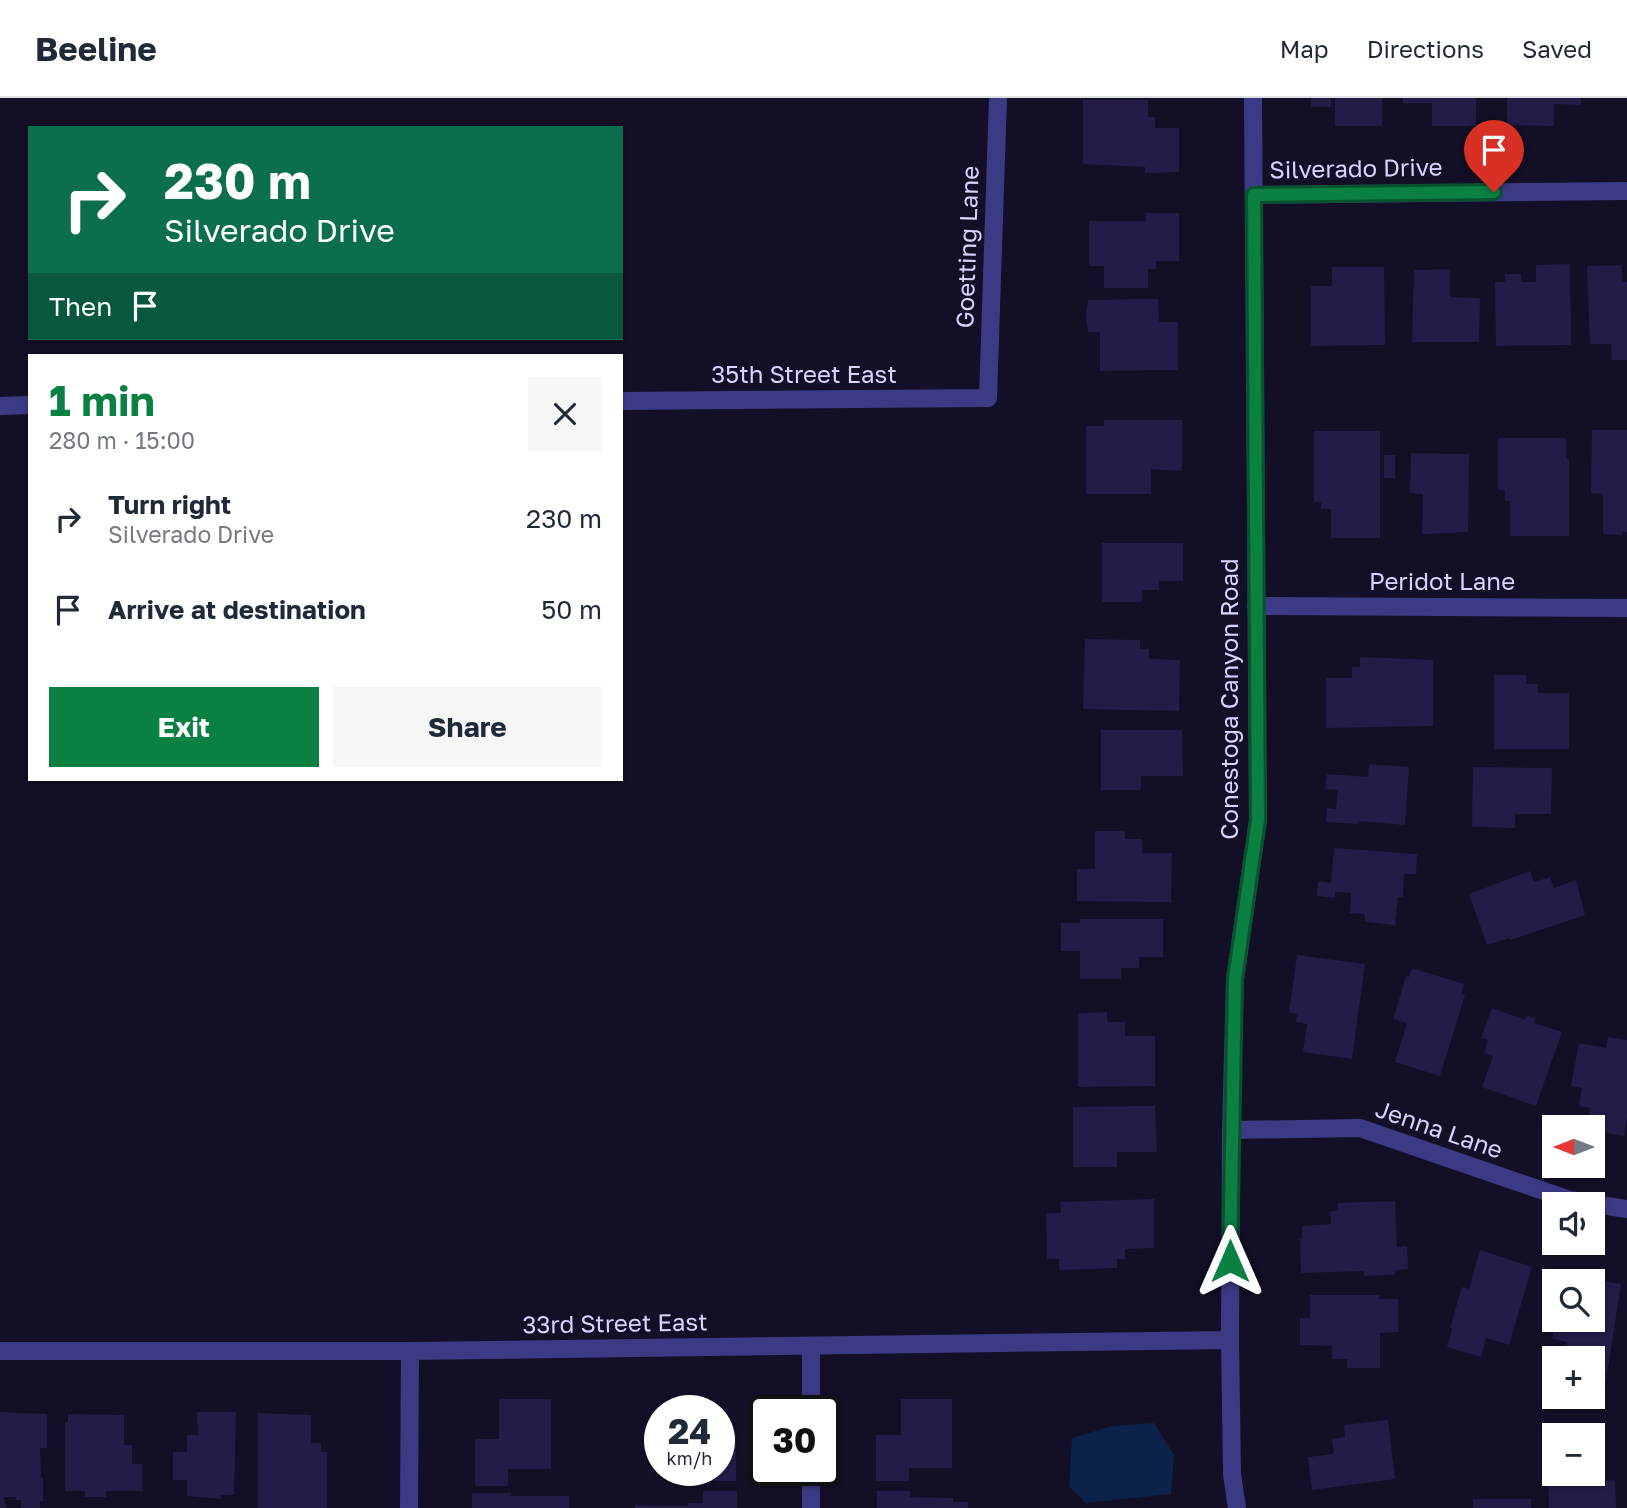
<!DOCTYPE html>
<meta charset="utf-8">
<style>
:root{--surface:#fff;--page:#f6f6f7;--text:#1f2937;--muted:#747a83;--line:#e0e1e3;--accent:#0b8043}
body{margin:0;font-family:"Golos Text",sans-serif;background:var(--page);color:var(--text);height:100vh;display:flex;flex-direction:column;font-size:26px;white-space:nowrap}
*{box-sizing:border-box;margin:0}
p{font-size:23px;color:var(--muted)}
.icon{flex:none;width:38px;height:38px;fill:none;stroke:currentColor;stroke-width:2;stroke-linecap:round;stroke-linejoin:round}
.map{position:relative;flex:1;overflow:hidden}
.details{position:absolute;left:28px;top:256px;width:595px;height:427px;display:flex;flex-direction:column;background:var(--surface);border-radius:0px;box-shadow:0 2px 5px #0004}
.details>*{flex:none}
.guide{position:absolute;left:28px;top:28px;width:595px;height:214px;border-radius:0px;box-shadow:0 2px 5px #0004;background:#0b6e4f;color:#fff;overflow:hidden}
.needle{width:46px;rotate:270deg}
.tools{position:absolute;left:1542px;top:1017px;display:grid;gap:14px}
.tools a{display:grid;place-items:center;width:63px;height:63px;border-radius:0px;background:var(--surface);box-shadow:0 2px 5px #0004;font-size:35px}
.speed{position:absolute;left:644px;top:1297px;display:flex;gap:14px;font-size:35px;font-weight:700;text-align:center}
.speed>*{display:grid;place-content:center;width:91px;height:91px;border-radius:50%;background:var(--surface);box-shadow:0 2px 5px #0004;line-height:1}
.speed small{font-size:18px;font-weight:400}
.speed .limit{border:4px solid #111;border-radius:10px;background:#fff;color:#111}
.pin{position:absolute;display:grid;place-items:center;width:60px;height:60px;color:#fff;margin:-72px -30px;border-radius:50% 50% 50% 0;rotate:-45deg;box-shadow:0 0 7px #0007}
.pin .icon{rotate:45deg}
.me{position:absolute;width:77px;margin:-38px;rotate:0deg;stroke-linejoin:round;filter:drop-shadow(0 0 5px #0008)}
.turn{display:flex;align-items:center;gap:24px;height:147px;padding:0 21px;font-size:32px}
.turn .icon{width:91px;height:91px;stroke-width:2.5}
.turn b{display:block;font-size:49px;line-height:60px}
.then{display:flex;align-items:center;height:66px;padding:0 21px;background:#0003;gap:14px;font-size:26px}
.round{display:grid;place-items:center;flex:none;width:74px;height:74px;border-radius:0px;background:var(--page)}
.head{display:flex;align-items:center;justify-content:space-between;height:119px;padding:0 21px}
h1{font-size:42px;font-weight:700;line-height:52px;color:var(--accent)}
.button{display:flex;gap:14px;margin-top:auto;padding:14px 21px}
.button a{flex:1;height:80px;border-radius:0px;background:var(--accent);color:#fff;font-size:28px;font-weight:700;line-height:80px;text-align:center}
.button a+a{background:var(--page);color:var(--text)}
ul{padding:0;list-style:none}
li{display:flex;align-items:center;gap:21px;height:91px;padding:0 21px}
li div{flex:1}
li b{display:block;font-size:26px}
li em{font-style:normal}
header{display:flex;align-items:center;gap:42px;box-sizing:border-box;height:98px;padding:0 35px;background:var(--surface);border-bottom:2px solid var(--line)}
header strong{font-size:33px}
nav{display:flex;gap:38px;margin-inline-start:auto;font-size:24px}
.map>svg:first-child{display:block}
.water{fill:#0c2248}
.building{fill:#241b47}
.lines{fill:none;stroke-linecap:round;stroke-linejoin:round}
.street{stroke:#3d3a85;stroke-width:18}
.route-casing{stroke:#07532c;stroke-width:18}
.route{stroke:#0b8043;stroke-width:12}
.labels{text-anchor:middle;stroke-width:5;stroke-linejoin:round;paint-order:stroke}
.street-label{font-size:24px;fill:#d9d4ff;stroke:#130f26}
</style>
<header>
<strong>Beeline</strong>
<nav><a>Map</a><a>Directions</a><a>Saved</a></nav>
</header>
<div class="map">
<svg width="1627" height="1410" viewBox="0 0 1627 1410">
<rect width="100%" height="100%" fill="#130f26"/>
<path class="water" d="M1154 1325 1174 1357 1171 1396 1086 1405 1069 1388 1072 1340 1112 1328Z"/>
<path class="building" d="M1311 0H1331V9H1311Z
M1335 0H1382V28H1335Z
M1403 0H1476V28H1432V5H1403Z
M1507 0H1581V7L1554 6V28L1507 27Z
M1083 2H1148V19H1155V30H1179V74L1145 75V69L1083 66Z
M1146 115H1179V163H1156V171H1148V190H1104V168H1089V123H1146Z
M1570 166 1571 247 1496 248 1495 184H1505V176H1521V184H1536V167Z
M1622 167V184H1627V262H1612L1611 246H1590L1587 168Z
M1332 169H1384L1385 247 1311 248V188H1332Z
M1450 171V199L1480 200 1479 244H1412L1414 172Z
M1158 201 1159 224H1178V272L1100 273V234H1088L1086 218 1088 202Z
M1104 322H1182V373L1151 371V396H1086V328H1104Z
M1592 332H1627V434H1623V437L1603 436V396L1591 395Z
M1314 333H1380V440H1331V411H1321V404H1314Z
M1498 340H1566V361H1569V438H1510V403H1505V392H1498Z
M1411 355 1469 356 1468 434 1422 436 1423 396 1410 395Z
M1384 357H1395V380H1384Z
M1102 445H1183V483H1159V492H1142V504H1102Z
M1085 541 1140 542V551H1149V561L1180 562 1179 613 1083 611Z
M1360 559 1433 562V628L1326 630V580H1352V569H1360Z
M1494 577H1526V586H1538V595H1569V651H1494Z
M1101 632H1182L1183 678H1141V692H1101Z
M1369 666 1409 669 1405 727 1358 723V726L1326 724 1327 710 1336 711 1338 692 1325 691 1327 676 1368 679Z
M1473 669 1552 670 1551 716H1515V730L1472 729Z
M1095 733H1125V741H1142V755H1172L1171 804 1077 803V771H1095Z
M1334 750 1417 756 1416 776H1404L1403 799H1398L1395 827 1365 824V816L1350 815 1351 795 1335 794V800L1317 798 1318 783 1331 785Z
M1530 773 1534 784 1550 779 1554 790 1576 782 1585 817 1510 842 1509 840 1487 847 1469 796Z
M1080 821H1163V859H1139V870H1121V881H1080V853H1061V825H1080Z
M1297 857 1365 866 1352 961 1303 954 1307 926 1296 924 1297 916 1289 915Z
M1412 870 1464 886 1461 896 1465 897 1440 978 1395 964 1407 925 1393 921 1406 878 1409 879Z
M1492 910 1525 922 1527 918 1535 920 1534 925 1562 934 1536 1008 1482 989 1493 958 1484 955 1488 942 1481 940Z
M1107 914V924H1125V938H1155V988L1078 989V915Z
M1608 939 1627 942V1020L1624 1038 1592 1032V1029H1587L1590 1010 1579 1008 1582 990 1571 988 1579 945 1606 950Z
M1155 1008 1157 1054H1117V1069H1073V1009Z
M1154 1101V1150L1125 1151V1161H1117V1170L1059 1172V1161H1047L1046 1115H1061L1060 1104Z
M1395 1103 1397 1149 1407 1148 1408 1171 1397 1172 1394 1177 1364 1178V1173L1301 1175 1300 1141H1302V1128L1331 1126 1330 1113H1338V1105Z
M1480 1152 1532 1169 1509 1247 1486 1240 1481 1259 1447 1249 1452 1231 1450 1230 1462 1189 1469 1191Z
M1584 1180 1621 1186 1605 1289 1592 1287V1260H1565L1567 1244 1552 1241 1556 1222H1592V1183H1583Z
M1310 1197H1379V1201H1398V1234L1380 1235V1270H1347V1261H1332V1248L1300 1247V1220H1310Z
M499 1301H551V1371H508V1388H475V1341H499Z
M684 1301H707V1312H667V1305H684Z
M901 1301H952V1370H909V1383H876V1337H901Z
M0 1314 47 1316V1350H40L41 1380H43V1403H40V1410H21V1402H16V1399H4L6 1410H0Z
M197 1314H236L234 1397H221V1401L187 1398V1382H173V1354H187V1337H198Z
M258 1315 311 1317V1345H321V1354H327V1410H258Z
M68 1316 124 1317V1347H132V1366H142V1393H106V1399H85V1393H65V1324H68Z
M1388 1322 1395 1381 1312 1392 1308 1359 1334 1356 1332 1341 1345 1339 1344 1327Z
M651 1325H660V1366H651Z
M719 1337H736V1383H704V1372H719Z
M1548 1369H1554V1376H1586V1384L1615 1382 1616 1410H1549Z
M703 1393H737V1410H635V1407L688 1408V1405H703Z
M877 1393H910V1399L953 1400V1404H968V1410H877Z
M472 1395H510V1398H569V1410H472Z
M1473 1401H1531V1410H1473Z"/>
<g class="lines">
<path class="street" d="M1254 97 1627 93
M621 303 988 300 998 0
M0 308 30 307
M1256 508 1627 510
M1231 1032 1360 1030 1570 1102 1627 1111
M811 1248V1312
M0 1253H410L1230 1242
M811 1372V1410
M409 1410 410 1253
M1237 1410 1232 1376 1230 1242 1231 1032 1235 881 1258 722 1253 0"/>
</g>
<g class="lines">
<g class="route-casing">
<path id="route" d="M1230 1163 1235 881 1258 722 1254 97 1494 94"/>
</g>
<use href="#route" class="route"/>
</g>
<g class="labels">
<g class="street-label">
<text transform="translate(1356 71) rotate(-1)" y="8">Silverado Drive</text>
<text transform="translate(968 149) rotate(-88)" y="8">Goetting Lane</text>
<text x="804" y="285">35th Street East</text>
<text x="1442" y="492">Peridot Lane</text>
<text transform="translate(1230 601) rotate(-90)" y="8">Conestoga Canyon Road</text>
<text transform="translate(1439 1032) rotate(19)" y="8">Jenna Lane</text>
<text transform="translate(615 1226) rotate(-1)" y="8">33rd Street East</text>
</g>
</g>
</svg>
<div class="tools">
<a><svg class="needle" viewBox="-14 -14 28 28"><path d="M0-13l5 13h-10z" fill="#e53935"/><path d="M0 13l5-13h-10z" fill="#747a83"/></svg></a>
<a><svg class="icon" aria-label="sound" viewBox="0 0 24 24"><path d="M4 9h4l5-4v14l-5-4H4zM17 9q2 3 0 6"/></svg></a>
<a><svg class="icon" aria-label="search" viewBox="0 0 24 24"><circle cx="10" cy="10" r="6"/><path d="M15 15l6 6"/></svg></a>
<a>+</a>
<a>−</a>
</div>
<div class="speed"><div>24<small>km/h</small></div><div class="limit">30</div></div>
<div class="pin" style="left:1494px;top:94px;background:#d93025"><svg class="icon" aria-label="arrive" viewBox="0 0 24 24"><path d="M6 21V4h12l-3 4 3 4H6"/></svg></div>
<svg class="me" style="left:1230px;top:1163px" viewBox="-20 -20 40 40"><path d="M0-17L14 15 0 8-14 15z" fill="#0b8043" stroke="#fff" stroke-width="4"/></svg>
<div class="guide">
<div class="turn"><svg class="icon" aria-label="right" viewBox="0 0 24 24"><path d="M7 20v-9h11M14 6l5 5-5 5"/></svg><div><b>230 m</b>Silverado Drive</div></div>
<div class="then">Then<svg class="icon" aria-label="arrive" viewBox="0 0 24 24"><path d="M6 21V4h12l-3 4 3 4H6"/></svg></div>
</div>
<section class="details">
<div class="head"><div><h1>1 min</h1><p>280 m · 15:00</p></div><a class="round"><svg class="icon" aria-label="close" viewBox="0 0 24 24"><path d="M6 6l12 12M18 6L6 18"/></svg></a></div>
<ul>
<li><svg class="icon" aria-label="right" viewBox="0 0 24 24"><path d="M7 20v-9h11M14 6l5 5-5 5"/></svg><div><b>Turn right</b><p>Silverado Drive</p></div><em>230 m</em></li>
<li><svg class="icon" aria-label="arrive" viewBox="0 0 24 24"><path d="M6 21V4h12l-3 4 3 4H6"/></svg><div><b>Arrive at destination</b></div><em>50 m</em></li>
</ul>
<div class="button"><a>Exit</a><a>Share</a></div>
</section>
</div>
